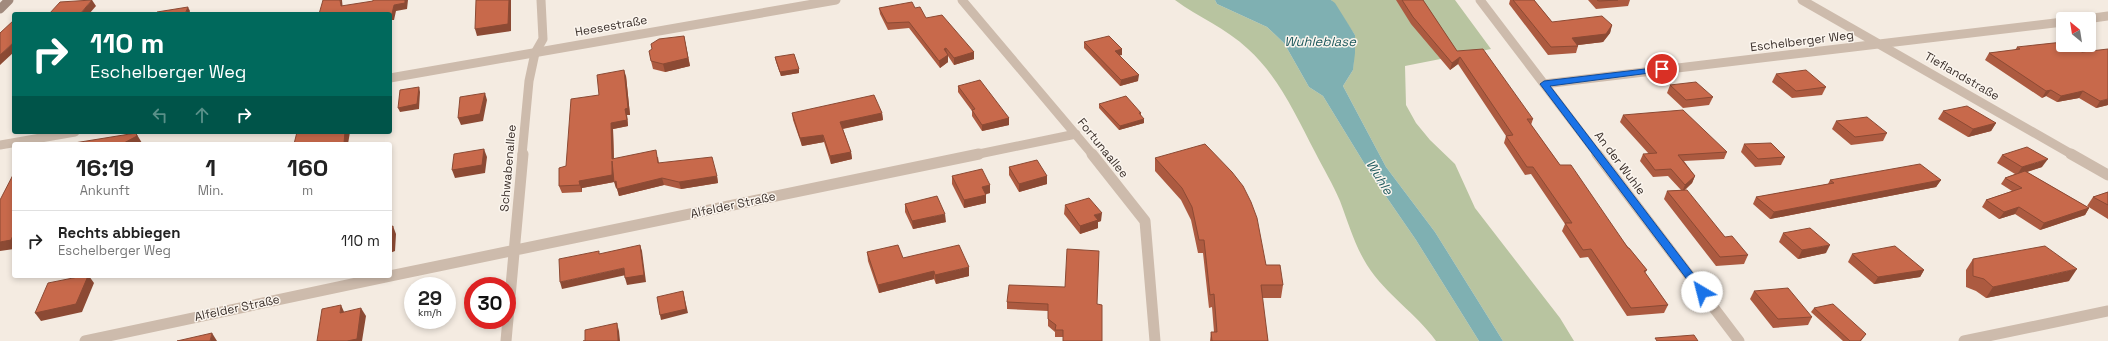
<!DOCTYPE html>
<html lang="de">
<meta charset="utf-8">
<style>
:root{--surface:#fff;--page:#f6f6f6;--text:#222;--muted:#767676;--line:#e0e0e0}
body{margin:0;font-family:"Space Grotesk",sans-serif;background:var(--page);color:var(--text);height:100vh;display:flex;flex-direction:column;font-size:15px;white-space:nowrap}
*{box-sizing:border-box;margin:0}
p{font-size:13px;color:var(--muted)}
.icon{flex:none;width:22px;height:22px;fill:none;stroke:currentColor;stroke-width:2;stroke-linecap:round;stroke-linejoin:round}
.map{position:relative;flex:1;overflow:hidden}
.panel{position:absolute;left:12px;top:142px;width:380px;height:136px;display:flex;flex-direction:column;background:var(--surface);border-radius:4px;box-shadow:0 2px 6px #0003}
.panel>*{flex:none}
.top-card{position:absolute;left:12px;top:12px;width:380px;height:122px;border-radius:4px;box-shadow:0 2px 6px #0003;background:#00695c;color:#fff;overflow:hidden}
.needle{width:26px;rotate:330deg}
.buttons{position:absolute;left:2056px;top:12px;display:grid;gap:8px}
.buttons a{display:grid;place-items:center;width:40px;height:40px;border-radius:4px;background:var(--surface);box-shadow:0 2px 6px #0003;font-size:20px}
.speed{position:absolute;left:404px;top:277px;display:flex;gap:8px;font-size:20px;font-weight:700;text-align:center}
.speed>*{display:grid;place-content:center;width:52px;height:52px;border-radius:50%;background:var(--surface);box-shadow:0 2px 6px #0003;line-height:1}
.speed small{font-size:10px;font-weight:400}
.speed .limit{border:6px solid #d22;background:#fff;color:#111}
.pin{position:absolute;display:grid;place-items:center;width:34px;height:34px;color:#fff;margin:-17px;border:2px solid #fff;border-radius:50%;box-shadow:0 1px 4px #0007}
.me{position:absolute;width:44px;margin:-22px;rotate:323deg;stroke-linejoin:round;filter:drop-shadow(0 0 3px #0008)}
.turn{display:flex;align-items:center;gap:14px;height:84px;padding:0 12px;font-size:18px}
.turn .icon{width:52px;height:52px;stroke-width:2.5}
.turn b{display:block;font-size:28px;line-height:34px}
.lanes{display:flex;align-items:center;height:38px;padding:0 12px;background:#0003;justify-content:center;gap:20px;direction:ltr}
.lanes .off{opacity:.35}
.eta{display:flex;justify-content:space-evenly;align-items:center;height:68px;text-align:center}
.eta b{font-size:24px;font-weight:700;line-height:28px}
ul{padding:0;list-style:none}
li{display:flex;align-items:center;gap:12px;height:60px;padding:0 12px;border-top:1px solid var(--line)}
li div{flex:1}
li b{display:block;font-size:15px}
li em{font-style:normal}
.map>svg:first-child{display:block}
.green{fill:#b8c4a0}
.water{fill:#7fb0b2}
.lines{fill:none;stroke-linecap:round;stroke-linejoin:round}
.minor-far1{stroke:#cdbbac;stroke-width:9}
.minor{stroke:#cdbbac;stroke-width:11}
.tertiary{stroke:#cdbbac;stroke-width:9}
.secondary{stroke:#a18a7d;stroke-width:9}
.wall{fill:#ac5a40}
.shaded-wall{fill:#8c4a34}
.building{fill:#c8694b;stroke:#8c4a34}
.route{fill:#1a73e8;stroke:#114b97}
.labels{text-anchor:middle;stroke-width:3;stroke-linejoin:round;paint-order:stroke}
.street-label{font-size:12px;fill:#3b302b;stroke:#fbf5ee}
.water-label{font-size:13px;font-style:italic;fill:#1f5a5e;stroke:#fbf5ee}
</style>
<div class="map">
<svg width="2108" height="341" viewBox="0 0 2108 341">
<rect width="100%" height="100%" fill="#f4ebe1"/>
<path class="green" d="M1175 0H1215L1217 4 1267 27 1284 43 1309 87 1323 96 1372 176 1416 240 1479 341H1436C1416 313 1386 295 1367 265 1355 246 1348 222 1340 201 1333 184 1323 168 1315 152 1296 116 1279 77 1248 49 1226 28 1198 17 1175 0Z
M1331 0H1455L1491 49 1405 66 1406 105 1416 123 1430 140 1455 164 1475 208 1560 318 1574 341H1503L1435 232 1386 167 1343 86 1353 70 1355 35Z"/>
<path class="water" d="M1215 0H1331L1335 3 1355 35V53L1353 70 1343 86 1386 167 1435 232 1503 341H1479L1416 240 1372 176 1323 96 1309 87 1284 43 1267 27 1217 4Z"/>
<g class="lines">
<path class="minor-far1" d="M962 0 1093 155
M1480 0 1598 155
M1802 0 2073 155
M2086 19 2108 16
M1544 84 2063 22
M522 155 529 81 535 53 543 39 541 0
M974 155 1076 134"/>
<path class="minor" d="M1092 154 1145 221 1155 341
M1597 154 1739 341
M2071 154 2108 175
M390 276 979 154
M85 341 390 276
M506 341 523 154
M1964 341 2108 311"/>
<path class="tertiary" d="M390 78 836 0
M0 145 75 132"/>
<path class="secondary" d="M0 9 9 0"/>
</g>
<path class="wall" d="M1396 0H1423L1457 51 1533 119 1531 125 1560 165 1647 270 1645 273 1668 305 1664 313 1627 316 1588 257 1580 258 1562 231 1565 224 1531 174 1525 175 1504 143 1506 136 1458 64 1450 70 1411 24Z
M1510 0H1534L1552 22 1612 25 1610 33 1603 42 1578 45V46L1576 53 1548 55 1509 4Z
M1588 0H1630L1628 6 1596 9Z
M879 8H915L926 18 974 52V59L954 65 948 56V62L940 68 909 28 888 30 880 14Z
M684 36 690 66 665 72 653 69 651 61Z
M1084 42 1122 49V55H1119L1138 81 1120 86 1084 48Z
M2017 47 2108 105 2096 108 2079 98 2057 102 2046 96 2042 98 1985 60 1989 53 2015 50Z
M775 57 799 73 781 76 776 62Z
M1776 74 1826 87 1822 95 1792 98 1772 82Z
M626 76 630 115H627L628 126 613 129 614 159 658 157 659 163 717 176 718 183 681 189 664 185 619 196 617 188H616L614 177V182L582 188V192L562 193 559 186 566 166 599 95Z
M1670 85 1713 97 1709 105 1683 108 1667 93Z
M958 86 1009 118V125L982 131 972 116V111L958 92Z
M1099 104 1141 113V116L1144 123 1119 130 1099 108Z
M1943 111 1996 123 1991 131 1968 137 1938 119Z
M792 113H882L883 120 843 129 851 152 852 159 831 164 824 142 802 146 793 120Z
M1623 115 1727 152 1724 159 1684 161 1695 176 1692 183 1685 190 1725 237 1748 255 1744 264 1716 266 1664 199 1667 191 1681 190 1668 176 1653 177 1640 161 1643 154H1649L1620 122Z
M1836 121 1887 133 1883 141 1851 145 1832 129Z
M1744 144 1785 157 1781 165 1755 167 1741 152Z
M2002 155 2042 167 2027 172 2089 208 2085 215 2040 230 2015 214 1999 219 1982 207 1986 200 2012 191 2001 184 2005 178 2015 174 1997 163Z
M1155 158 1266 265 1283 285 1281 298H1262L1268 341H1210L1211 332H1214L1212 307 1209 308 1203 253H1198L1191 220 1181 200 1155 171Z
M1009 167 1047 176V184L1019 192 1009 175Z
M952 176 990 185V193L986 194V203L964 208 952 184Z
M1830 180H1941L1936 187 1770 219 1753 204 1756 197 1828 184Z
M2108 192V219L2087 206 2093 197Z
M905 204 946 222 913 229 905 212Z
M1065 205 1101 221 1098 222V228L1080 234 1064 214Z
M1783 233 1826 253 1798 259 1779 242Z
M867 252 903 258 969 276 936 284 934 279 879 293 868 261Z
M1852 254 1924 270 1920 277 1874 284 1848 262Z
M1973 259 2069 281 1986 298 1976 291 1966 287V270Z
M1065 287 1063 337H1055V332L1048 326V311L1007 309V302Z
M1754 291 1812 317 1808 325 1773 328 1750 299Z
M1814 308 1866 334 1861 341H1843L1811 312Z"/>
<path class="shaded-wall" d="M92 0 96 6 89 14H80Z
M340 0H342L343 11 341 6Z
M405 0H408L407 9 396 11 394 20H390V15L394 5Z
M509 0H511V31L477 36 475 29Z
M188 7 190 11 189 14H185Z
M1612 25 1610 33 1603 42 1570 46 1572 38Z
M684 36 690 66 665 72 663 64Z
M14 42V52L0 65V55Z
M946 48 947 55 944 49Z
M1122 49V55L1114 57 1115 51Z
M974 52V59L954 65V58Z
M948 55V62L940 68 939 61Z
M1460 57 1458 64 1450 70 1452 63Z
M799 69V73L781 76 780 72Z
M624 70 626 76 630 115H627L628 126 613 129 614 166 612 159 611 123 625 109Z
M1139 75 1138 81 1120 86 1121 80Z
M419 87 420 92 419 109 400 112 398 108Z
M2051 90 2046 96 2042 98 2046 91Z
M2083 91 2079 98 2057 102 2061 96Z
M485 93 487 100 483 121 461 125 458 118Z
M2108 99V105L2096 108 2100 101Z
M882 113 883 120 841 129 840 122Z
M1009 118V125L982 131V125Z
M1144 119V123L1119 130 1120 126Z
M1996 123 1991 131 1968 137 1973 129Z
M345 132H350L348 144H336Z
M136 133 142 143 141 144H122Z
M823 135 824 142 802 146 800 138Z
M484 149 487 157 485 173 455 178 452 170Z
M851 152 852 159 831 164 830 156Z
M2048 159 2042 167 2017 175 2022 167Z
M612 161 614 168V182L582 188V192L580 185 579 181Z
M717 176 718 183 681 189 679 182Z
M1047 176V184L1019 192V184Z
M1695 176 1692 183 1682 192 1685 185Z
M662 178 664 185 619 196 617 189Z
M1941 180 1936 187 1770 219 1774 212Z
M616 181 618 188H616L614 182Z
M990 185V193L982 195V187Z
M986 195V203L964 208V200Z
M2019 207 2015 214 1999 219 2004 212Z
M2089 208 2085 215 2040 230 2044 223Z
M1102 213 1101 221 1098 222V228L1080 234V226L1094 215Z
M945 214 946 222 913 229 912 221Z
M393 226 396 234 395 251 390 253V244Z
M14 233V249L0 251V242Z
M640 245 642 251 646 282 627 285 625 278Z
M1830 245 1826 253 1798 259 1802 250Z
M969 267V276L936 284 935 275Z
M624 268 626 275 562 289 560 282Z
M2077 269 2069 281 1986 298 1993 287Z
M1924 270 1920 277 1874 284 1878 277Z
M934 271V279L879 293 878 285Z
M88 276H89L94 283 82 312 41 321 35 313Z
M683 291 688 313 661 320 660 315Z
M341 305 345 314 340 313Z
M361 308 366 316 362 341H347Z
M617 323 619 331 620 341H618Z
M212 333 217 341H210Z"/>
<path class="building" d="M92 0 80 14H49L60 2Z
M323 0H340L341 6 373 1V0H405V3L394 5 392 14 390 15V14H319Z
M476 0H509L508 24 475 29Z
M1402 0H1423L1457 51 1483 49 1533 119H1527L1560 165H1571L1628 248H1629L1647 270 1644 271 1668 305 1631 308 1591 249 1583 250 1565 223H1572L1533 167H1527L1506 136 1513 135 1460 57 1452 63 1413 17Z
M1513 0H1534L1552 22 1602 16 1612 25 1606 34 1572 38 1578 46 1551 47Z
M1597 0H1618L1599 1Z
M912 2 915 8 920 7 926 18 942 15 974 52 954 58 946 48 944 49 948 55 939 61 909 22 887 23 879 8Z
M188 7 185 14H156L157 12Z
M14 20V42L0 55V33Z
M684 36 688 58 663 64 651 61 649 51 652 49 651 44 659 39Z
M1109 36 1122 49 1115 51 1139 75 1121 80 1084 42Z
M2063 42V45H2071L2082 52 2108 49V99L2100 101 2083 91 2061 96 2051 90 2046 91 1989 53 2020 49 2017 47Z
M794 54 799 69 780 72 775 57Z
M624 70 628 108 625 109 627 120 611 123 612 159 656 150 658 163 712 157 717 176 679 182 662 178 617 189 616 181 614 182 612 161V175L579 181 580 185 559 186V168L566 166 571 99 599 95 597 75Z
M1806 70 1826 87 1796 91 1776 74Z
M980 80 1009 118 982 125 972 110 975 109 958 86Z
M1696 82 1713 97 1686 100 1670 85Z
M419 87 417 104 398 108 400 90Z
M485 93 480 114 458 118 460 97Z
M874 95 882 113 840 122 851 152 830 156 823 135 800 138 792 113Z
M1126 96 1141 113H1139L1144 119 1120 126 1099 104Z
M1967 106 1996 123 1973 129 1943 111Z
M1683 110 1727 152 1678 155 1695 176 1685 185 1671 169 1655 170 1643 154 1657 153 1623 115Z
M1867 117 1887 133 1855 137 1836 121Z
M297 132H345L344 143 336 144H294Z
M136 133 137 136 122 144H68Z
M1771 143 1785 157 1758 159 1744 144Z
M1205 144 1232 172 1243 186 1251 202 1257 218 1266 265H1280L1283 285H1261L1268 341H1212L1211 332H1217L1214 294 1210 295 1204 240H1199L1192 207 1182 188 1155 158Z
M2027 147 2048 159 2022 167 2002 155Z
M484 149 482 165 452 170 454 154Z
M1037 160 1047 176 1019 184 1009 167Z
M1920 164 1941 180 1774 212 1756 197 1834 183 1830 180Z
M982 169 990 185 982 187 986 195 964 200 952 176Z
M2025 171 2089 208 2044 223 2019 207 2004 212 1986 200 2022 188 2005 178Z
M14 173V233L11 240 0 242V200Z
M1687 190 1725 237 1732 236 1748 255 1720 257 1667 191Z
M2108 192V205L2093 197Z
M937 196 945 214 912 221 905 204Z
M1089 198 1102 213 1094 215 1098 220 1080 226 1065 205Z
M393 226 391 243 390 244V227Z
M1810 228 1830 245 1802 250 1783 233Z
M640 245 644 275 625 278 624 268 560 282 559 259 599 251V254Z
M898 245 903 258 959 245 969 267 935 275 934 271 878 285 867 252Z
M1895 246 1924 270 1878 277 1852 254Z
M2045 246 2077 269 1993 287 1984 279 1973 276V259Z
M1067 249 1099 251 1097 304 1102 305V341H1063V330H1055L1056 325 1048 319V304L1007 302 1009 285 1065 287Z
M83 276H88L76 304 35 313 48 283Z
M1788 288 1812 317 1778 319 1754 291Z
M683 291 686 309 660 315 657 297Z
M1833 304 1866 334 1860 341H1850L1814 308Z
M341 305 340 313 361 308 357 339 347 341H317L322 309Z
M617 323 618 341H583H585V330Z
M212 333 210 341H177Z
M1694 335 1698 341H1657L1655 338Z"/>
<path class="route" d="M1662 67 1665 68V71L1550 86 1705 289 1707 292 1705 294H1698L1540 84 1544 81Z"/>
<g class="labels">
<g class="street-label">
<text transform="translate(611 26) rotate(-10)" y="4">Heesestraße</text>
<text transform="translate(1802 41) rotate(-7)" y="4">Eschelberger Weg</text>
<text transform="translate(1962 76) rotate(30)" y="4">Tieflandstraße</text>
<text transform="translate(1103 148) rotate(51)" y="4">Fortunaallee</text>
<text transform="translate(1620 163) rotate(53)" y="4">An der Wuhle</text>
<text transform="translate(508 168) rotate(-85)" y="4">Schwabenallee</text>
<text transform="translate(733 205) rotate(-12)" y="4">Alfelder Straße</text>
<text transform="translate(237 308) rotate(-12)" y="4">Alfelder Straße</text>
</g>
<g class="water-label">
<text x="1320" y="46">Wuhleblase</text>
<text transform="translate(1380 177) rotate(58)" y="5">Wuhle</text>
</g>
</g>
</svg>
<div class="buttons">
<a><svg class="needle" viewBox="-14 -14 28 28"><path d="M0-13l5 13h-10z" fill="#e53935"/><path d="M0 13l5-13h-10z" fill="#767676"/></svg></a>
</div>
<div class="speed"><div>29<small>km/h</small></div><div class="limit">30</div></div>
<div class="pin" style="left:1662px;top:69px;background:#d93025"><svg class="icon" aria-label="arrive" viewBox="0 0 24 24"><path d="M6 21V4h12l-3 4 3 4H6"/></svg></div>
<svg class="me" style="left:1702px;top:292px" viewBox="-20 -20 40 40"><circle r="19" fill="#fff"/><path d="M0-13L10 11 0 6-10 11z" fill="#1a73e8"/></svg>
<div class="top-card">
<div class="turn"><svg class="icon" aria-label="right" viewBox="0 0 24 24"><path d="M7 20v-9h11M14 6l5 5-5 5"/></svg><div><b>110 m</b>Eschelberger Weg</div></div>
<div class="lanes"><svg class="icon off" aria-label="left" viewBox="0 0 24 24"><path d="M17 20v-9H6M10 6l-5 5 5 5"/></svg><svg class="icon off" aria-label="ahead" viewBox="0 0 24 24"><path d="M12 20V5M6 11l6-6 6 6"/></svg><svg class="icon" aria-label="right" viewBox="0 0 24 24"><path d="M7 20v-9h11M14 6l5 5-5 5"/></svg></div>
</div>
<section class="panel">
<div class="eta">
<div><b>16:19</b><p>Ankunft</p></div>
<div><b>1</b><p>Min.</p></div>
<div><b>160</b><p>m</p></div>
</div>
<ul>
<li><svg class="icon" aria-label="right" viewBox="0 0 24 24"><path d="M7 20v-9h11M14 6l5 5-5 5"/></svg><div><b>Rechts abbiegen</b><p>Eschelberger Weg</p></div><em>110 m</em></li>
</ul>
</section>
</div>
